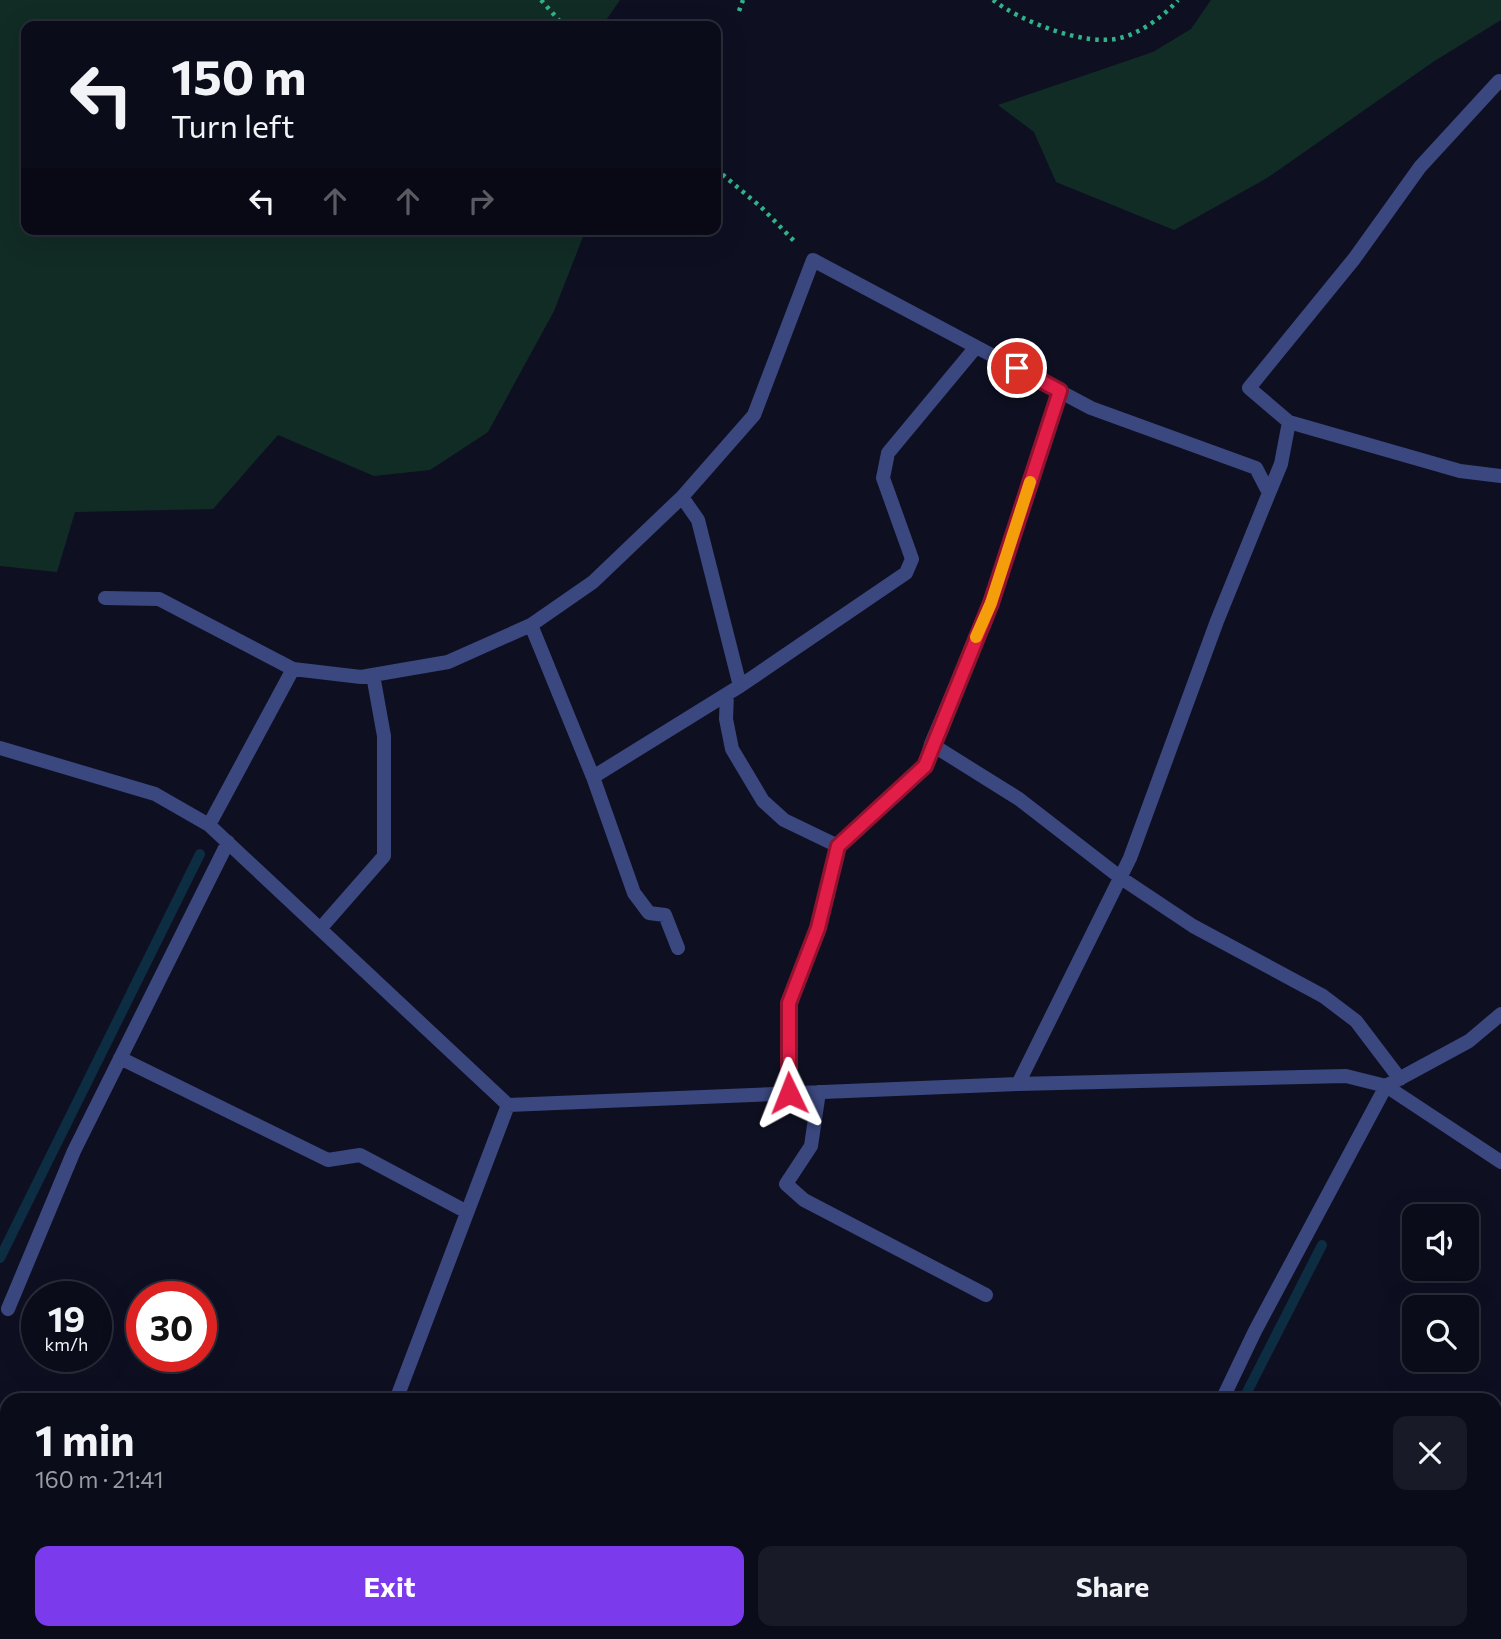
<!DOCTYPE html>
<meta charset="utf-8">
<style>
:root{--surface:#0a0c1a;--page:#181a27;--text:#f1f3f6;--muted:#999ba2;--line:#2a2c39;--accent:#7c3aed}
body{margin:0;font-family:Commissioner,sans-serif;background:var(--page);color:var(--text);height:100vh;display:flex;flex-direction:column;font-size:26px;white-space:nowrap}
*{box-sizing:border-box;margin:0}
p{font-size:23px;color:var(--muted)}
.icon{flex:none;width:38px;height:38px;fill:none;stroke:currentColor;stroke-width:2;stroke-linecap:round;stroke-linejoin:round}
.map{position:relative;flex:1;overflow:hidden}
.side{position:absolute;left:0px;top:1393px;width:1502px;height:247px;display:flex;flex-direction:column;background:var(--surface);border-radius:21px 21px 0 0;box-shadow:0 7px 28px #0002,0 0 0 2px var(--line)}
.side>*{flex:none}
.hud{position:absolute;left:21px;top:21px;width:700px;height:214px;border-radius:14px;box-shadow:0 7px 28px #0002,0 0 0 2px var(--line);background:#0a0c1a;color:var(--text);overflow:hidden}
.controls{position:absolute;left:1402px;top:1204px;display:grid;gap:14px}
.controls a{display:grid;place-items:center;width:77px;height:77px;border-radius:14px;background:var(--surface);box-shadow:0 7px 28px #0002,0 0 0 2px var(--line);font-size:35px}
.speed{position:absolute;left:21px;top:1281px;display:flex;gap:14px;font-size:35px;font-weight:700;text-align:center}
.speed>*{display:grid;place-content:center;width:91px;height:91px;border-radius:50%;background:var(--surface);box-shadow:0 7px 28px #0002,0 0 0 2px var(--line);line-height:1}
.speed small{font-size:18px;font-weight:400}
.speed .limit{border:10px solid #d22;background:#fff;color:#111}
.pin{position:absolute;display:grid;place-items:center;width:60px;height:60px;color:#fff;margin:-30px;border:4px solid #fff;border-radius:50%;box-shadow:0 2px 7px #0007}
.me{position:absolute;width:77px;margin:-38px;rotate:358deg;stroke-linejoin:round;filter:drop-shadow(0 0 5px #0008)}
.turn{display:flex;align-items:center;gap:24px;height:147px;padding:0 35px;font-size:32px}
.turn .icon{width:91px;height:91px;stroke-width:2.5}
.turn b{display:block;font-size:49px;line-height:60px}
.lanes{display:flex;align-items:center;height:66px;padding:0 35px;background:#0003;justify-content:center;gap:35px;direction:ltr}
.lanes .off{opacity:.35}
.round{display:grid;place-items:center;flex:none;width:74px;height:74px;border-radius:14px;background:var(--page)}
.head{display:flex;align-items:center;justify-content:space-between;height:119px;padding:0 35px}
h1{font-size:42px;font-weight:700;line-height:52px}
.cta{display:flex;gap:14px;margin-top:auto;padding:14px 35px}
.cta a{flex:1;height:80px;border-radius:14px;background:var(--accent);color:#fff;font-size:28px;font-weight:700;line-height:80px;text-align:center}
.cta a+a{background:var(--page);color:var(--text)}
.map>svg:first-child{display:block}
.green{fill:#112c25}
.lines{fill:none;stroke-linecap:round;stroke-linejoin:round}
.stream{stroke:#0d2d43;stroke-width:10}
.river{stroke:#0d2d43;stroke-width:63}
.path{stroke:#32b18b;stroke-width:4.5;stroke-dasharray:3.5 5;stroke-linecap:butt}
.street{stroke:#3b4880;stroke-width:14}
.rail{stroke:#06f4d4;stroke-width:5;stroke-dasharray:10 9;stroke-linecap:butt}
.route-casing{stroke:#92132f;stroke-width:18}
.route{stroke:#e11d48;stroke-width:12}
.slow{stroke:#f59e0b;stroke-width:12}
</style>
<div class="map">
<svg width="1501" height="1639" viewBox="0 0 1501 1639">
<rect width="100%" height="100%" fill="#0e1022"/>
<path class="green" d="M0 0H620L602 26H26V229H586L554 311 488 432 430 470 374 476 278 435 213 509 75 512 57 572 0 566Z
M1211 0H1501V20L1433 62 1267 178 1174 230 1056 182 1034 132 998 105 1153 52 1191 29Z"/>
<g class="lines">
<path class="stream" d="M0 1258 200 854
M1243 1400 1322 1245
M1127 1639 1130 1633"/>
<path class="river" d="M0 1477 7 1480
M364 1633 378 1639"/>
<path class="path" d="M541 0 564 26
M993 0C1020 21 1085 47 1120 38 1141 33 1164 16 1178 0
M739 11 743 0
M716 169 761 207 797 244"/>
<path class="street" d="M1499 81 1420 167 1354 259 1249 388 1289 422 1460 471 1501 476
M1060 391 991 603 931 744 1019 799 1121 878 1193 926 1323 996 1356 1021 1400 1079
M1269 493 1281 464 1289 422
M682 497 698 520 740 686
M105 598 159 599 293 669
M531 625 593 777 634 893 649 913 665 915 678 948
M727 694 726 719 732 749 763 801 784 820 838 846 925 766 931 744
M0 748 155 794 209 825 508 1105 1018 1084 1346 1076 1386 1086 1501 1162
M593 777 740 686 906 573 912 559 883 478 888 453 976 347
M209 825 293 669 361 677 448 662 531 625 593 582 682 497 754 415 813 260 1091 408 1256 468 1269 493 1217 621 1130 858 1018 1084
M320 929 384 856V736L373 675
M120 1058 328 1160 360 1155 467 1212
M819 1092 811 1146 786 1184 804 1200 986 1295
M789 1093V1003L818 928 838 846
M8 1309 74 1151 228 842
M396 1400 508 1105
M1222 1400 1255 1331 1386 1086 1469 1041 1501 1014
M1494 1466 1501 1469
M308 1639 310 1633
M1107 1639 1110 1633"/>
<path class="rail" d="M11 1633 26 1639"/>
</g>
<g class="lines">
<g class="route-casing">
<path id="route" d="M789 1093V1003L818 928 838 846 925 766 991 603 1060 391 1017 368"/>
</g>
<use href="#route" class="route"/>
<path class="slow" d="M976 637 991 603 1030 482"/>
</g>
</svg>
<div class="controls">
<a><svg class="icon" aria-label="sound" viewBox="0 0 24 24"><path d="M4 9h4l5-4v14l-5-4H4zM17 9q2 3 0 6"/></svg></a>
<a><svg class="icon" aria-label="search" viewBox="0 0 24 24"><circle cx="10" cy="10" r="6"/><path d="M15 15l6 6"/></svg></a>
</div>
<div class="speed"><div>19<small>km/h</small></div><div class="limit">30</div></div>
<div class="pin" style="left:1017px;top:368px;background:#d93025"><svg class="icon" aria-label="arrive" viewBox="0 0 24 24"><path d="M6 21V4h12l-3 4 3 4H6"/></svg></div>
<svg class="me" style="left:789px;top:1093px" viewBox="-20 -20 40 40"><path d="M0-17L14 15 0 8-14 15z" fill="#e11d48" stroke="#fff" stroke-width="4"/></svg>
<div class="hud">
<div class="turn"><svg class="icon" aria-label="left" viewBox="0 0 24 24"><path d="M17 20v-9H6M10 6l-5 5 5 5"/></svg><div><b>150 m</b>Turn left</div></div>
<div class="lanes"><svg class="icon" aria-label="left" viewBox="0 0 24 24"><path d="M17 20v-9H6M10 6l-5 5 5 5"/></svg><svg class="icon off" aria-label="ahead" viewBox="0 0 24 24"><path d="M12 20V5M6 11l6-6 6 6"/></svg><svg class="icon off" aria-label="ahead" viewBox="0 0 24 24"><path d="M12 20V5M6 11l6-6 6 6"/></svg><svg class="icon off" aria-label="right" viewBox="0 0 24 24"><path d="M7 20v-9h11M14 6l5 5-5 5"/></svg></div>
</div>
<section class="side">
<div class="head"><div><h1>1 min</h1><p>160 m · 21:41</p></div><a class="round"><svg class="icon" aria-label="close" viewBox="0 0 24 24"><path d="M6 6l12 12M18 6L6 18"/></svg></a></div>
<div class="cta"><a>Exit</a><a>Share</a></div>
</section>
</div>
